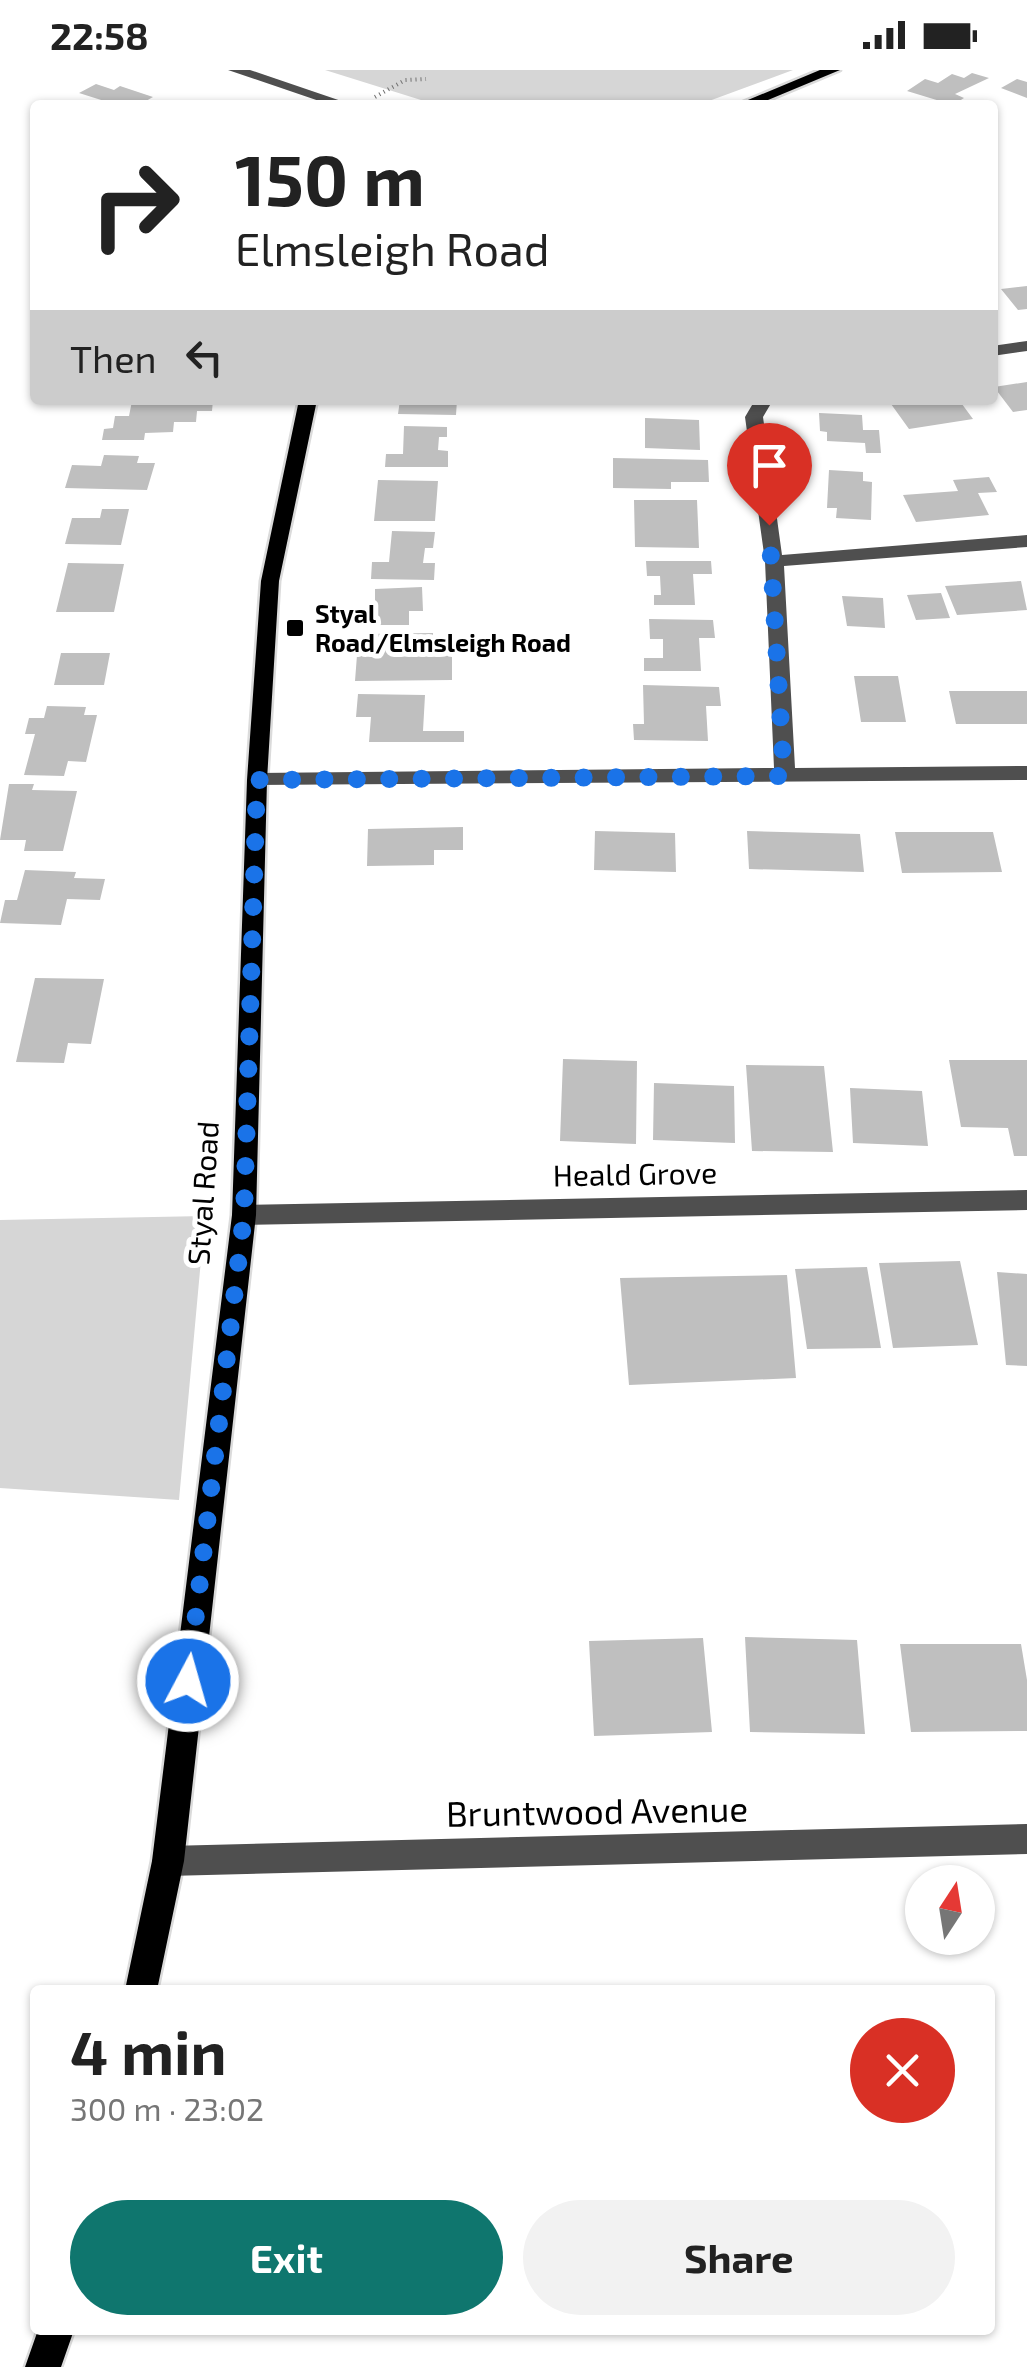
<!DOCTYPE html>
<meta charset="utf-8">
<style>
:root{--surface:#fff;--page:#f2f2f2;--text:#222;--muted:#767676;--accent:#0f766e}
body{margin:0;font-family:"Exo 2",sans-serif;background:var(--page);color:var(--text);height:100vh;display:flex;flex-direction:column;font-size:38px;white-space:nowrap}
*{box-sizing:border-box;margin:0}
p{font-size:32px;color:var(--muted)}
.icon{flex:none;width:55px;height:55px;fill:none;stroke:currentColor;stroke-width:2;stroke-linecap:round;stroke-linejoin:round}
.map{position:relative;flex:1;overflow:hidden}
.side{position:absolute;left:30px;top:1915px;width:965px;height:350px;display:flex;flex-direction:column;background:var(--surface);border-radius:10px;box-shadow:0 2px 8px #0004}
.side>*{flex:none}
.banner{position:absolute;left:30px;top:30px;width:968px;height:305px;border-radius:10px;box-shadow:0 2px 8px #0004;background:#fff;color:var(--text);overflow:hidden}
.needle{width:65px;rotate:12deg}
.controls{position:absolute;left:905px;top:1795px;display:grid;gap:20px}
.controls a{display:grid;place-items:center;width:90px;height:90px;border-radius:50%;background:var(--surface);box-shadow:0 2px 8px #0004;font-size:50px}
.pin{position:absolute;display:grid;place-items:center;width:85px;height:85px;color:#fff;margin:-102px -42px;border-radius:50% 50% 50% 0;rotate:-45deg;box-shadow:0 0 10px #0007}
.pin .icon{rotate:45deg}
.me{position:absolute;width:110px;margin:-55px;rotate:6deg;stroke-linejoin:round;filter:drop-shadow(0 0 8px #0008)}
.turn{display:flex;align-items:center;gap:35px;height:210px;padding:0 40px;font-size:45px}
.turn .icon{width:130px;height:130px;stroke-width:2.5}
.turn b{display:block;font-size:70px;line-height:85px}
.then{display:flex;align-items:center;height:95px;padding:0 40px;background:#0003;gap:20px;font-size:38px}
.round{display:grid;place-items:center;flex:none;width:105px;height:105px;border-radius:52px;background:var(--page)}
.headline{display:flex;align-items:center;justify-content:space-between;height:170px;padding:0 40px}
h1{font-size:60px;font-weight:700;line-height:75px}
.button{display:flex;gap:20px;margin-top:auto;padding:20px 40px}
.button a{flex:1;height:115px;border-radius:60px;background:var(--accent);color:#fff;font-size:40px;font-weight:700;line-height:115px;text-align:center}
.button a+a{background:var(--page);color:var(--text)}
.status{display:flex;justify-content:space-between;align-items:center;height:70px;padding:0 50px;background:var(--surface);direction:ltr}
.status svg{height:28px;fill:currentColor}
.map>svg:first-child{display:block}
.green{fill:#d6d6d6}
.building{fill:#bfbfbf}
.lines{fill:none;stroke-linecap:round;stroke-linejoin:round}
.major-casing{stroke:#dbdbdb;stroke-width:5}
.path{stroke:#717171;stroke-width:4;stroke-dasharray:1 4;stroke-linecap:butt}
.minor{fill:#4f4f4f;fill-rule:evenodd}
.major{fill:#000;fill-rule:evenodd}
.route{stroke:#1a73e8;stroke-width:18;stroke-dasharray:0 32.4}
.poi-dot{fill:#000;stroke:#fff;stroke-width:4}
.labels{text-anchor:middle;stroke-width:10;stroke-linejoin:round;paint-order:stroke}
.far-poi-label{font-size:25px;font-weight:bold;fill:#000;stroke:#fff;text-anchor:start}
.street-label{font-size:30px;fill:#000;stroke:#fff}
.near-street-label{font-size:35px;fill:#000;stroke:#fff}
</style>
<div class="status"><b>22:58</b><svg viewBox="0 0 49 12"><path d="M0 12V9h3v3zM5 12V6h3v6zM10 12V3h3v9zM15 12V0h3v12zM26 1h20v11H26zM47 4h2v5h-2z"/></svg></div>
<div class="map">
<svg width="1027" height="2297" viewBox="0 0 1027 2297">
<rect width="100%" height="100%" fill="#fff"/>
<path class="green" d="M325 0H793L698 35H437Z
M205 1146 179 1430 0 1418V1150Z"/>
<path class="building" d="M972 3 989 8 955 24 964 28 953 35 907 21 925 9 938 13 952 4 964 8Z
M1017 9 1027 12V28L1001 18Z
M96 14 114 20 120 16 153 27 139 35H117L79 23Z
M1027 216V239L1018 240 1001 219Z
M1027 312V340L1013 342 994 317Z
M213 330 212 341H197L196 352H174L173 362 145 363 144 370H102L104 359 113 358 115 346H129L132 331Z
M400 330H457L456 345 398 344Z
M917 330H959L973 349 909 359 891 334Z
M819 343 862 345 863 360H879L881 383H866L865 373 827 371V362L820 361Z
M645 348 699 350 700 380 645 378Z
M404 356 447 357V367H439L438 380 448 381V397H385L386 384H403Z
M104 385 139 386 137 393H155L147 420 65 418 72 395 101 396Z
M613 388 708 390 709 412H671V419L613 418Z
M829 400 863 402V411L872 412 871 450 836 448 837 438H827Z
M989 407 997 422 978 423 989 445 916 452 903 425 958 421 953 410Z
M378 410 438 411 435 451H374Z
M634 430H697L699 478 635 477Z
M102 439H129L121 475 65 474 72 448H100Z
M392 461 435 462 433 478H425L423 493H435L434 510 371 509 372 492H389Z
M646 491H711L712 504H693L695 535H654V525H661L660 506H647Z
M68 493 124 494 114 542H56Z
M1021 511 1027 540 957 545 945 516Z
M422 517 423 541H409V555H363L364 537H375V519Z
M941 523 950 548 916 550 907 525Z
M842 526 883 528 885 558 847 556Z
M649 549 713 550 715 568H699L701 601H644V588H663V569H650Z
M433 563V578H452V610L355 611 357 585 364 586 365 564Z
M61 583H110L104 615H54Z
M854 606H898L906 652H861Z
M643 615 719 617 721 636H706L708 671 634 670 633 654H644Z
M949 621H1027V654H956Z
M358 624 425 625 423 661H464V672H369L371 647H356Z
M47 636 86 637 84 645H97L86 692 68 691 64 706 24 705 35 664H25L29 648H44Z
M9 714H34L32 720 77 721 63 781H24L26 770H0Z
M463 757V780H434V795L367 796 368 759Z
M595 761 675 763 676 802 594 800Z
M747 761 860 764 864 802 749 799Z
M895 762H993L1002 802 902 803Z
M25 800 76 802 74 808 105 809 100 830 67 829 61 855 0 853 5 830H17Z
M35 908 104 909 91 974 68 973 64 993 16 992Z
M563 989 637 991 636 1074 560 1071Z
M949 990H1027V1086H1014L1008 1058 961 1057Z
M746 995 824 996 833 1082 752 1081Z
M654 1013 734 1016 735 1073 653 1070Z
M850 1018 922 1021 928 1076 853 1073Z
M960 1191 978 1275 893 1278 879 1193Z
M867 1197 881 1278 807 1279 795 1199Z
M997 1202 1027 1204V1296L1006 1295Z
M787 1205 796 1308 629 1315 620 1208Z
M745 1567 857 1570 865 1664 750 1662Z
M703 1568 712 1662 594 1666 589 1571Z
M900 1574H1021L1027 1610V1661L911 1662Z"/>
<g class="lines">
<g class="major-casing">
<path id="major" d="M820 0H840L756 35H736Z
M299 330H317L279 511 267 710 256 1145 184 1791 157 1920H125L152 1791 232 1145 247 710 261 511Z
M38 2260H74L61 2297H25Z"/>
</g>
<path class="path" d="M375 27 405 10 426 9"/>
<path class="minor" d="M228 0H250L353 35H331Z
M1027 271V281L992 286V276Z
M755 330H773L763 347 782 485 1027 465V477L784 496 795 698 1027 696V710L250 715 247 710 257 703 774 698 765 491 745 347Z
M1027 1120V1140L244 1155 235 1152 232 1145 235 1138 244 1135Z
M1027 1754V1784L168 1806 157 1802 152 1791 157 1780 168 1776Z"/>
<use href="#major" class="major"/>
</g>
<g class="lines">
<path class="route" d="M188 1611 244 1145 257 710 784 706 769 455"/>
</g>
<rect class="poi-dot" x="285" y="548" width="20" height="20" rx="5"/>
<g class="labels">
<g class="far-poi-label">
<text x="315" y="553">Styal<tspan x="315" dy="29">Road/Elmsleigh Road</tspan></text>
</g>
<g class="street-label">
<text transform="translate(635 1105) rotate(-1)" y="10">Heald Grove</text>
<text transform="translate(204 1123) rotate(-86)" y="10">Styal Road</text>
</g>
<g class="near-street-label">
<text transform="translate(597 1742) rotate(-1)" y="12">Bruntwood Avenue</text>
</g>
</g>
</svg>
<div class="controls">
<a><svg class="needle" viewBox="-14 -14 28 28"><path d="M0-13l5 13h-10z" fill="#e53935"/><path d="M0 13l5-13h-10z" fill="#767676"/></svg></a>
</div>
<div class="pin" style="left:769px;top:455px;background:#d93025"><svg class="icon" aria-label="arrive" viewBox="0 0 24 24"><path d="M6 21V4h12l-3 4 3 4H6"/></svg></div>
<svg class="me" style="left:188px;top:1611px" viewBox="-20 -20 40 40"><circle r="17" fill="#1a73e8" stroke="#fff" stroke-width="3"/><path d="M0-11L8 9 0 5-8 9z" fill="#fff"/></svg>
<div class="banner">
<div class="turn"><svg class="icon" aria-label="right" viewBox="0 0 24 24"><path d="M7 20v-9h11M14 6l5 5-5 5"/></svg><div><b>150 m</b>Elmsleigh Road</div></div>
<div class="then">Then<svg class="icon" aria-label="left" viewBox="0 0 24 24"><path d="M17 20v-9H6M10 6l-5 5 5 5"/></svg></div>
</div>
<section class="side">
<div class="headline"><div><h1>4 min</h1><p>300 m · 23:02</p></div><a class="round" style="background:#d93025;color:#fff"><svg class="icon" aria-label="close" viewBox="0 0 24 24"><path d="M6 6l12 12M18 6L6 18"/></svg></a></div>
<div class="button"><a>Exit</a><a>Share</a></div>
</section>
</div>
